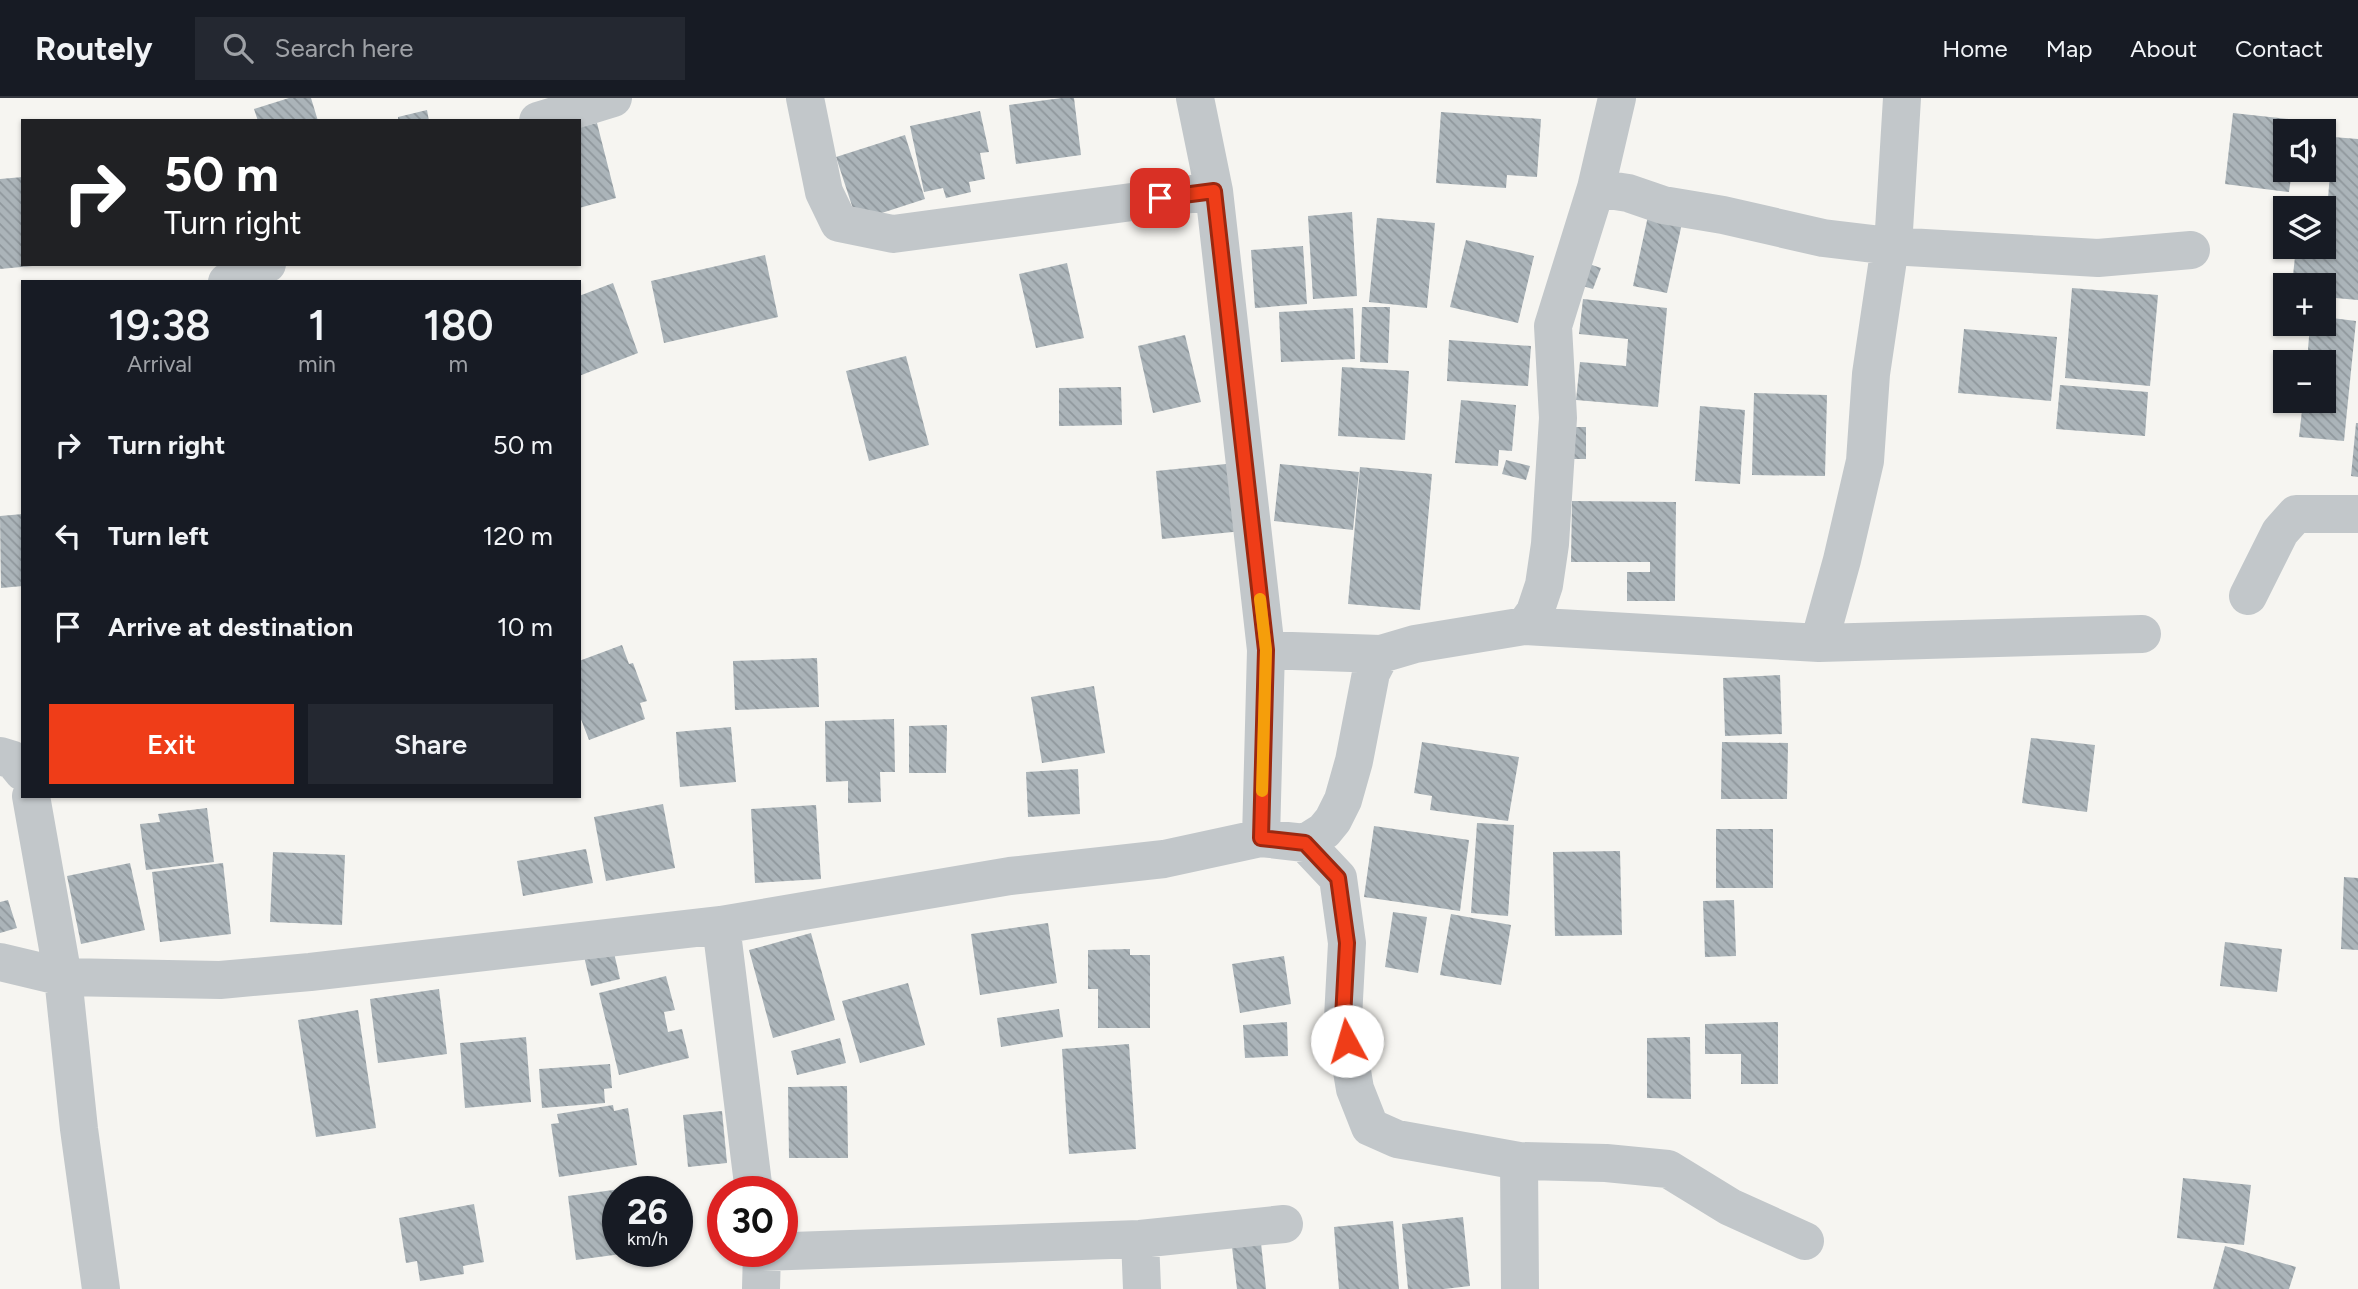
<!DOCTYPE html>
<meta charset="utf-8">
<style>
:root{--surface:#171b24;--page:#242831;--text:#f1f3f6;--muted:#9ea1a6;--line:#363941;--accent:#ef3d18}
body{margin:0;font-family:Figtree,sans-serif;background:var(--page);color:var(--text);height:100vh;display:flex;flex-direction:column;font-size:26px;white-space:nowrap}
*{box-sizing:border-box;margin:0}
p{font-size:23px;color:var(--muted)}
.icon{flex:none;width:38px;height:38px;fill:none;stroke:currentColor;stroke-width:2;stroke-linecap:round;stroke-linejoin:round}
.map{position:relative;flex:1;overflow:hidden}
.sheet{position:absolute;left:21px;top:182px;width:560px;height:518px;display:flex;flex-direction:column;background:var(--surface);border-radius:0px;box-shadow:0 2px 5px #0004}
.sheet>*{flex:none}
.hud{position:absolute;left:21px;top:21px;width:560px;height:147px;border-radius:0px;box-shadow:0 2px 5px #0004;background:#202124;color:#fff;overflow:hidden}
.controls{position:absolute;left:2273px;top:21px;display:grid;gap:14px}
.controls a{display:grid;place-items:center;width:63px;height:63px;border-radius:0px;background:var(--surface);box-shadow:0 2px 5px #0004;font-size:35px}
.speed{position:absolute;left:602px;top:1078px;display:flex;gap:14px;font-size:35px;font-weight:700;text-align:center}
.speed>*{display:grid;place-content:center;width:91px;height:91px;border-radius:50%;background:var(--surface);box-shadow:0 2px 5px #0004;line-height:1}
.speed small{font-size:18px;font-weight:400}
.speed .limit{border:10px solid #d22;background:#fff;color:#111}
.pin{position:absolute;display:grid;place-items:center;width:60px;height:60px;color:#fff;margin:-30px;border-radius:14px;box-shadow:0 4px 10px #0006}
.me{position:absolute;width:77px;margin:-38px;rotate:354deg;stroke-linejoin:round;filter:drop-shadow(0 0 5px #0008)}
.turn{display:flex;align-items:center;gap:24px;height:147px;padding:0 28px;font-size:32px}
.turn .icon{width:91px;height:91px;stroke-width:2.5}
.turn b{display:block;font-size:49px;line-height:60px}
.eta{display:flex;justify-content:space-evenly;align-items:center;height:119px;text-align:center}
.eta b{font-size:42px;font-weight:600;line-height:49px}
.action{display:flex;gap:14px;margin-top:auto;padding:14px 28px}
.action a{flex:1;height:80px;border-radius:0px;background:var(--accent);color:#fff;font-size:28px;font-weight:600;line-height:80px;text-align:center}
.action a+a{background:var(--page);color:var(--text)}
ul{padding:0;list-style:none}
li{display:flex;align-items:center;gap:21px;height:91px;padding:0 28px}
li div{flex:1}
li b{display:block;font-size:26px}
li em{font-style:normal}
header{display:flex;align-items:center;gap:42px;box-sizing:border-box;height:98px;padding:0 35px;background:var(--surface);border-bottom:2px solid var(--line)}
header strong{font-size:33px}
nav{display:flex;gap:38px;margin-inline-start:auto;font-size:24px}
.search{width:490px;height:63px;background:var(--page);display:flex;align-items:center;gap:18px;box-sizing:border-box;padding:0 24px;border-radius:0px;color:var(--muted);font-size:26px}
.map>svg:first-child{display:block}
.building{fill:url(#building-back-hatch)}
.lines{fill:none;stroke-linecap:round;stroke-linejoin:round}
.street{stroke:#c2c7ca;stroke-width:38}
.route-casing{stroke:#9b2810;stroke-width:18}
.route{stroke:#ef3d18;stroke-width:12}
.slow{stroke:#f59e0b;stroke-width:12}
</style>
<header>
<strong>Routely</strong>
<div class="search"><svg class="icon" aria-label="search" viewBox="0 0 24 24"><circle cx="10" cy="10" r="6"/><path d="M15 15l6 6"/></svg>Search here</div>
<nav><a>Home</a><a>Map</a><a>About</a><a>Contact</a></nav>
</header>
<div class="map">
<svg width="2358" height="1191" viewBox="0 0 2358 1191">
<defs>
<pattern id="building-back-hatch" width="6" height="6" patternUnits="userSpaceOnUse" patternTransform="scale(1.75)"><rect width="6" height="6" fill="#abb4b9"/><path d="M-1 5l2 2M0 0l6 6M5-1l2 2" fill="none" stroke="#8f979c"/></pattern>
</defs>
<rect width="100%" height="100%" fill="#f6f5f1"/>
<path class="building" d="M289 0H311L318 23H258L254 11Z
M1062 0H1074L1081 57 1016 66 1009 7Z
M427 12 429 23H398V19Z
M980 13 989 54 980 55 985 81 969 84 971 94 946 100 943 90 924 94 910 28Z
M1441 14 1541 21 1537 79 1507 77 1506 90 1436 85Z
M2233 15 2298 22 2297 33H2286V72H2292L2289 94 2225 86Z
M597 25 616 100 579 110V29Z
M905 37 925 101 857 123 836 59Z
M2333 39 2358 41V202L2324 199V187H2292L2296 149H2324Z
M23 79V166H32V168L0 171V81Z
M1352 114 1357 198 1313 201 1308 118Z
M1648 118 1682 125 1667 195 1633 188Z
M1377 120 1435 125 1427 210 1369 204Z
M1466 142 1534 158 1518 225 1450 209Z
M1303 148 1307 206 1255 210 1251 152Z
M765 157 778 219 664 245 651 183Z
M1067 165 1084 240 1036 250 1019 176Z
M1586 165 1601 170 1593 191 1579 187Z
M613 185 638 255 579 278V198Z
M2072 190 2158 197 2150 288 2065 280Z
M1583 201 1667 210 1658 309 1576 302 1580 264 1626 268 1628 241 1579 236Z
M1362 209H1390L1388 265 1360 264Z
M1353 210 1355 261 1281 264 1279 214Z
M2324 219 2356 223 2344 343 2299 339 2303 303H2324V264H2307L2310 226H2324Z
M1964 231 2057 239 2051 303 1958 295Z
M1185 237 1201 304 1153 315 1138 248Z
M1449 242 1531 248 1528 288 1447 283Z
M906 258 929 347 869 363 846 273Z
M1342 269 1409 273 1405 342 1338 338Z
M2060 287 2148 294 2145 338 2056 331Z
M1121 289 1122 327 1059 328V290Z
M1754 295 1827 297 1825 378 1752 377Z
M1461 302 1516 307 1512 353 1499 352 1498 368 1455 365Z
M1700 308 1745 312 1740 386 1695 383Z
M2356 325H2358V379L2351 378Z
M1565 329H1586V361H1566Z
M1506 362 1530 368 1526 382 1502 376Z
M1236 365 1243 433 1162 441 1156 373Z
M1280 366 1359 374 1353 432 1274 423Z
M1360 369 1432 376 1420 512 1348 506Z
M1572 403 1676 404 1675 503H1627V474H1650V464H1571Z
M23 416V488L1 490 0 418Z
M622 547 629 566 633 565 647 603 640 605 645 621 589 642 579 616V563Z
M817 560 819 609 735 612 733 563Z
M1780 577 1782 636 1725 638 1723 580Z
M1094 588 1105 655 1042 665 1031 599Z
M894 621 895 674H880L881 704 848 705V683L826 684 825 623Z
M947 627 946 675H909V628Z
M731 629 736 684 680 689 676 634Z
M2031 640 2095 647 2087 714 2022 705Z
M1422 644 1519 659 1508 723 1430 712 1432 698 1414 695Z
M1722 644 1788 645 1787 701H1721Z
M1078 671 1080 716 1028 719 1026 674Z
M663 706 675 770 606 783 594 719Z
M816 707 821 781 755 785 751 711Z
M207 710 214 764 146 772 140 726 160 724 158 716Z
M1477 725 1514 727 1508 818 1471 815Z
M1374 728 1469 742 1460 813 1364 799Z
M1716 731H1773V790H1716Z
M586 751 593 785 523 798 517 763Z
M1620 753 1622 837 1555 838 1553 754Z
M273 754 345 757 342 827 270 824Z
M130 765 145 832 81 846 67 778Z
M223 765 231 836 160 844 152 774Z
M2344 779 2358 780V852L2341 851Z
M8 802 17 830 0 835V804Z
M1734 802 1736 858 1705 859 1703 803Z
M1393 814 1427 819 1418 875 1385 869Z
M1451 816 1511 827 1501 887 1440 877Z
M1048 825 1057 885 980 897 971 836Z
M811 835 835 922 773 940 749 852Z
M2225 844 2282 851 2277 894 2220 888Z
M612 846 620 881 591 888 583 854Z
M1130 851V857H1150V930H1098V891H1088V852Z
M1284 858 1291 906 1240 915 1232 866Z
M666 878 675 912 664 914 668 934 682 931 689 960 619 977 599 895Z
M908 885 925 947 860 965 842 903Z
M439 891 447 956 378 965 370 901Z
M1059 911 1063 939 1001 949 997 920Z
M358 912 376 1030 316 1039 298 922Z
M1287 924 1288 958 1245 960 1243 927Z
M1778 924V986H1741V956H1705V926Z
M526 939 531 1004 465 1010 460 945Z
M1690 939 1691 1001 1647 1000V940Z
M840 940 846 965 797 977 791 953Z
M1129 946 1136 1051 1069 1056 1062 951Z
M610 966 612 990 604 991 605 1005 542 1010 539 971Z
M847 988 848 1060H789L788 989Z
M613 1007 614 1013 628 1010 637 1067 559 1079 551 1026 559 1025 557 1016Z
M722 1013 727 1065 688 1069 683 1017Z
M2183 1080 2251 1087 2244 1147 2177 1140Z
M666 1085 667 1094H618V1153L629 1155 576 1162 568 1098Z
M474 1106 484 1164 463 1168 464 1176 420 1183 417 1163 406 1165 399 1120Z
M1463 1119 1470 1188 1444 1191H1408L1402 1126Z
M1393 1123 1399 1191H1339L1334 1129Z
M1261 1145 1266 1191H1237L1232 1149Z
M2225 1148 2296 1169 2289 1191H2213Z"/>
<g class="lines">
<path class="street" d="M805 0 824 94 839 125 893 136 1214 93
M1195 0 1214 93 1266 552 1261 740
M538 23 613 0
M1596 90 1628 95 1663 107 1723 117 1823 140 1890 148 1894 132 1902 0
M227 184 267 166
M2248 498 2280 434 2296 416H2358
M1525 528 1819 545 2142 536
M1819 545 1842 462 1865 363 1871 276 1890 148 2098 160 2191 152
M1266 552 1381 556
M0 658 13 662 23 674
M31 698 63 879 79 1031 101 1191
M1305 745 1338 780 1347 845 1343 920 1355 991 1370 1029 1397 1041 1519 1063 1606 1065 1668 1071 1730 1109 1805 1143
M721 827 754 1094
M0 864 63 879 220 882 310 874 721 827 1010 778 1164 761 1261 740 1305 745 1324 733 1333 722 1343 702 1354 663 1371 575 1381 556 1415 546 1525 528 1535 514 1544 487 1550 446 1558 320 1553 228 1596 90 1617 0
M1519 1063 1520 1191
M1140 1141 1142 1191
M762 1154 1140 1141 1284 1126
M761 1191 762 1153"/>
</g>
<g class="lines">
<g class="route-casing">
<path id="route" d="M1160 100 1214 93 1266 552 1261 740 1305 745 1338 780 1347 845 1343 920 1347 943"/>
</g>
<use href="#route" class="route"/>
<path class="slow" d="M1260 501 1266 552 1262 693"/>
</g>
</svg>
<div class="controls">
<a><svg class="icon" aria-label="sound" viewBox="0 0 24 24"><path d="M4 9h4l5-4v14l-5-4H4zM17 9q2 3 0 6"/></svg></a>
<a><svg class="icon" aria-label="layers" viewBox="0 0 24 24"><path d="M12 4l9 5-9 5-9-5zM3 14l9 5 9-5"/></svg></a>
<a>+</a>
<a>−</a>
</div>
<div class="speed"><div>26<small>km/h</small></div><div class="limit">30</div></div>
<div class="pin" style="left:1160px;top:100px;background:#d93025"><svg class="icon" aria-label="arrive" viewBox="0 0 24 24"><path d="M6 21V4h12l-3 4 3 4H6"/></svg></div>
<svg class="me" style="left:1347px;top:943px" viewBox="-20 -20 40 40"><circle r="19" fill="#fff"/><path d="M0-13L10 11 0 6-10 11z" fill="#ef3d18"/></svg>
<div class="hud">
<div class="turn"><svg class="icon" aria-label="right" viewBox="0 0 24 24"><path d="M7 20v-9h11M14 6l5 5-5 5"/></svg><div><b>50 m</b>Turn right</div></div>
</div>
<section class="sheet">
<div class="eta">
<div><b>19:38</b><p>Arrival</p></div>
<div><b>1</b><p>min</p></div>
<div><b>180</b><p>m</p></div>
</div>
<ul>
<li><svg class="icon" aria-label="right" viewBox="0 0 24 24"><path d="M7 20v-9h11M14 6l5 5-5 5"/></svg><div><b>Turn right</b></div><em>50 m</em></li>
<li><svg class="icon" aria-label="left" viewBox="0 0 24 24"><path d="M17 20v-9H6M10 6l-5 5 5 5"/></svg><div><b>Turn left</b></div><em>120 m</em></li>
<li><svg class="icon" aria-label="arrive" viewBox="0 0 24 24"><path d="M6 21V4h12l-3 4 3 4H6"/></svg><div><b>Arrive at destination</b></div><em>10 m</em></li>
</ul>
<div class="action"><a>Exit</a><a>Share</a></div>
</section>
</div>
